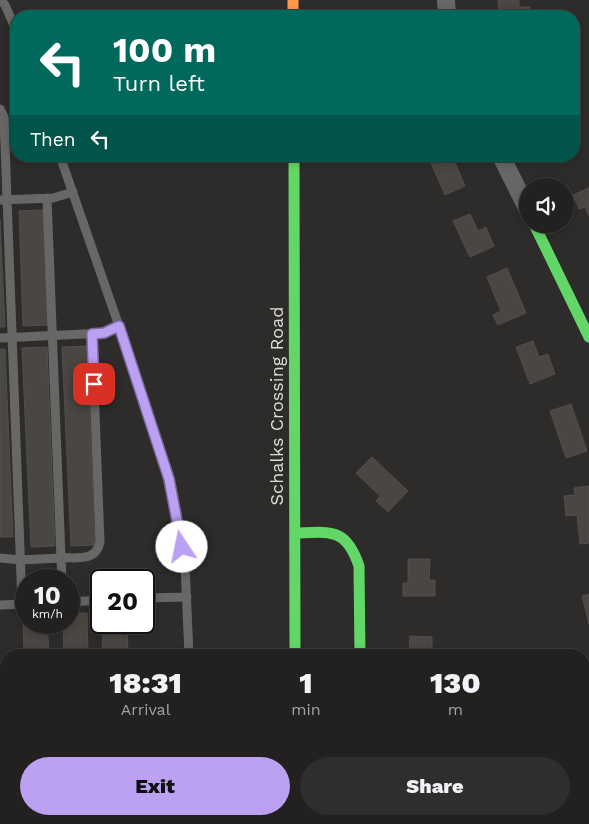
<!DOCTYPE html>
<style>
:root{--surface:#222120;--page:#2e2e2d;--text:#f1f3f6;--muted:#a2a3a5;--line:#3f3e3e;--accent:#bca0f2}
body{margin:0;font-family:"Work Sans",sans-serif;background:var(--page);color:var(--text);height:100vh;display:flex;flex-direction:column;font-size:19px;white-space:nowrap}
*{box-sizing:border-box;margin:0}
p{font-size:16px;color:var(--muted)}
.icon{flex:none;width:28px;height:28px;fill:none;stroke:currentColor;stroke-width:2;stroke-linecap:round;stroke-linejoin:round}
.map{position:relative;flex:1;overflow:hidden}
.panel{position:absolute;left:0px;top:649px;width:590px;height:176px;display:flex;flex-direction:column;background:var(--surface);border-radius:20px 20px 0 0;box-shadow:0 2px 8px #0003,0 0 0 1px var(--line)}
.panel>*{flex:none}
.guide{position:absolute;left:10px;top:10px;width:570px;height:152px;border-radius:20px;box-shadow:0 2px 8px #0003,0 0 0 1px var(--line);background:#00695c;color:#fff;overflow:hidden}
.tools{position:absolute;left:519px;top:178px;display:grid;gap:10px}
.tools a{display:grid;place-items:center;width:55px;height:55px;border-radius:50%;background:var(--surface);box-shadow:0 2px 8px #0003,0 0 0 1px var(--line);font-size:25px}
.speed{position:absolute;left:15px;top:569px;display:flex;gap:10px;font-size:25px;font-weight:700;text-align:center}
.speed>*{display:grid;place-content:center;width:65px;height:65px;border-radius:50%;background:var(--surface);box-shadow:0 2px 8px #0003,0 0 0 1px var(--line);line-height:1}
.speed small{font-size:12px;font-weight:400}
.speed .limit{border:2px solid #111;border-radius:8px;background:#fff;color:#111}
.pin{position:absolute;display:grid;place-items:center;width:42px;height:42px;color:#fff;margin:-21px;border-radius:10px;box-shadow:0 2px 8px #0006}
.me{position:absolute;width:55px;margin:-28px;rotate:349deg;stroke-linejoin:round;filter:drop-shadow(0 0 4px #0008)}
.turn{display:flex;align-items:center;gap:18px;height:105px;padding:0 20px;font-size:22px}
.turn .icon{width:65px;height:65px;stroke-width:2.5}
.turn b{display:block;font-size:35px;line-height:42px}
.then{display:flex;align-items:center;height:48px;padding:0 20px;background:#0003;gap:10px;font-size:19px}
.eta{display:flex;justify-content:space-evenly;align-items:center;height:85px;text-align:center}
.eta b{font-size:30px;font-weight:800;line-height:35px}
.action{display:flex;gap:10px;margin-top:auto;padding:10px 20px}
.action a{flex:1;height:58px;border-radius:30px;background:var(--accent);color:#111;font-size:20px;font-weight:800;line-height:58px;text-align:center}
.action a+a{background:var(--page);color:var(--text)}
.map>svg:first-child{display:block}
.building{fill:#4a4642;stroke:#504f4e}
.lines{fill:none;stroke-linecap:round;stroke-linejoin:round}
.lane{stroke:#676766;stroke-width:9}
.street{stroke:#676766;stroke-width:18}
.fast{stroke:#63d668;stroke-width:11}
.slow{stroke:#ff974d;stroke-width:11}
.route-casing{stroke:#7a689d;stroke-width:12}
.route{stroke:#bca0f2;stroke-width:9}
.labels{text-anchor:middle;stroke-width:4.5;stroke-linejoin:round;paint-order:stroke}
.street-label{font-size:18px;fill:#dddcda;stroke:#2e2c29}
</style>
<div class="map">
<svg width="589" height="824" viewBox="0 0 589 824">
<rect width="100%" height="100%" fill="#2d2c2a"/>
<path class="building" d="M498 0H519V7H530V16H499Z
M428 156H452L465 186 445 195Z
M589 188V216L585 207 579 209 573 195Z
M43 210 48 325 23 326 19 211Z
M470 214 478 231 486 227 494 246 470 257 453 221Z
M0 219 5 327H0Z
M507 268 526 313 498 325 493 315 501 311 487 277Z
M533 341 539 357 548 354 555 374 530 384 516 347Z
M87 346 95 545 71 546 62 347Z
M47 347 55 546 31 547 22 348Z
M0 349H5L13 537H0Z
M571 404 587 451 566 458 550 411Z
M372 457 408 491 388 512 376 501 380 496 356 473Z
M589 486V543L580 544 577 515 566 516 564 496 575 495 574 488Z
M408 559H430L429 580H435V596H403V583H408Z
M589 594V624L582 596Z
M69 613H87L88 655H64L63 622H69Z
M23 614H26V622H47L49 655H24Z
M102 622H127L128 655H103Z
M410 636 432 637V655H409Z
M29 819H54V824H30Z
M70 819H94V824H70Z
M109 819H134V824H109Z
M414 819H446V824H414Z"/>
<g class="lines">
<path class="lane" d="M1 0 5 5 16 30
M0 109 4 117 22 604
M60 156 119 326 169 479 185 564 189 655
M47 198 61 558C77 557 96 562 100 542L92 334
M0 200 53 198 73 192
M0 338 105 333 119 326
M0 558 20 560 61 558 62 580
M144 598 187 597
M69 602 101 600
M0 605 26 604
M195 819V824"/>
<path class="street" d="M446 0 447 16
M501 156 528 210
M360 819 361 824"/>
<path class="fast" d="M294 156 295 655
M534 224 589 337
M295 533C330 532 346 527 359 566L360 655"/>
<path class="slow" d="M293 0V16
M296 819V824"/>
</g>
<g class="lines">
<g class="route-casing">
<path id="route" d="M94 384 92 334 104 333 119 326 169 479 182 547"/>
</g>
<use href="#route" class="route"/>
</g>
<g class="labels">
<g class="street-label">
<text transform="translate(277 406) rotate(-90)" y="6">Schalks Crossing Road</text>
</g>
</g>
</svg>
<div class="tools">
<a><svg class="icon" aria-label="sound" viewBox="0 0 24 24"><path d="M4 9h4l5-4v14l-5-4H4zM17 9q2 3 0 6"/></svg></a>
</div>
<div class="speed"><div>10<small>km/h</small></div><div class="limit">20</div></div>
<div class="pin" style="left:94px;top:384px;background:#d93025"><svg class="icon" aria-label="arrive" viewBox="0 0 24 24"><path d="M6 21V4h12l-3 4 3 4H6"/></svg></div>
<svg class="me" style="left:182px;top:547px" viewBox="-20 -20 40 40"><circle r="19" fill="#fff"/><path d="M0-13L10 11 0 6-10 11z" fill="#bca0f2"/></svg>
<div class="guide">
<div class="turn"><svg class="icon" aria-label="left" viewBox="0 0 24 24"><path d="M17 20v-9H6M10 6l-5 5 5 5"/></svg><div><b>100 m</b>Turn left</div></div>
<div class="then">Then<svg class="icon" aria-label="left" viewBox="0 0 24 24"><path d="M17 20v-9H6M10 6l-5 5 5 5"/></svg></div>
</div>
<section class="panel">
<div class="eta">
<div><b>18:31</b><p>Arrival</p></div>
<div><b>1</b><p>min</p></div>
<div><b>130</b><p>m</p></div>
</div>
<div class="action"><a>Exit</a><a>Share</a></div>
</section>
</div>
